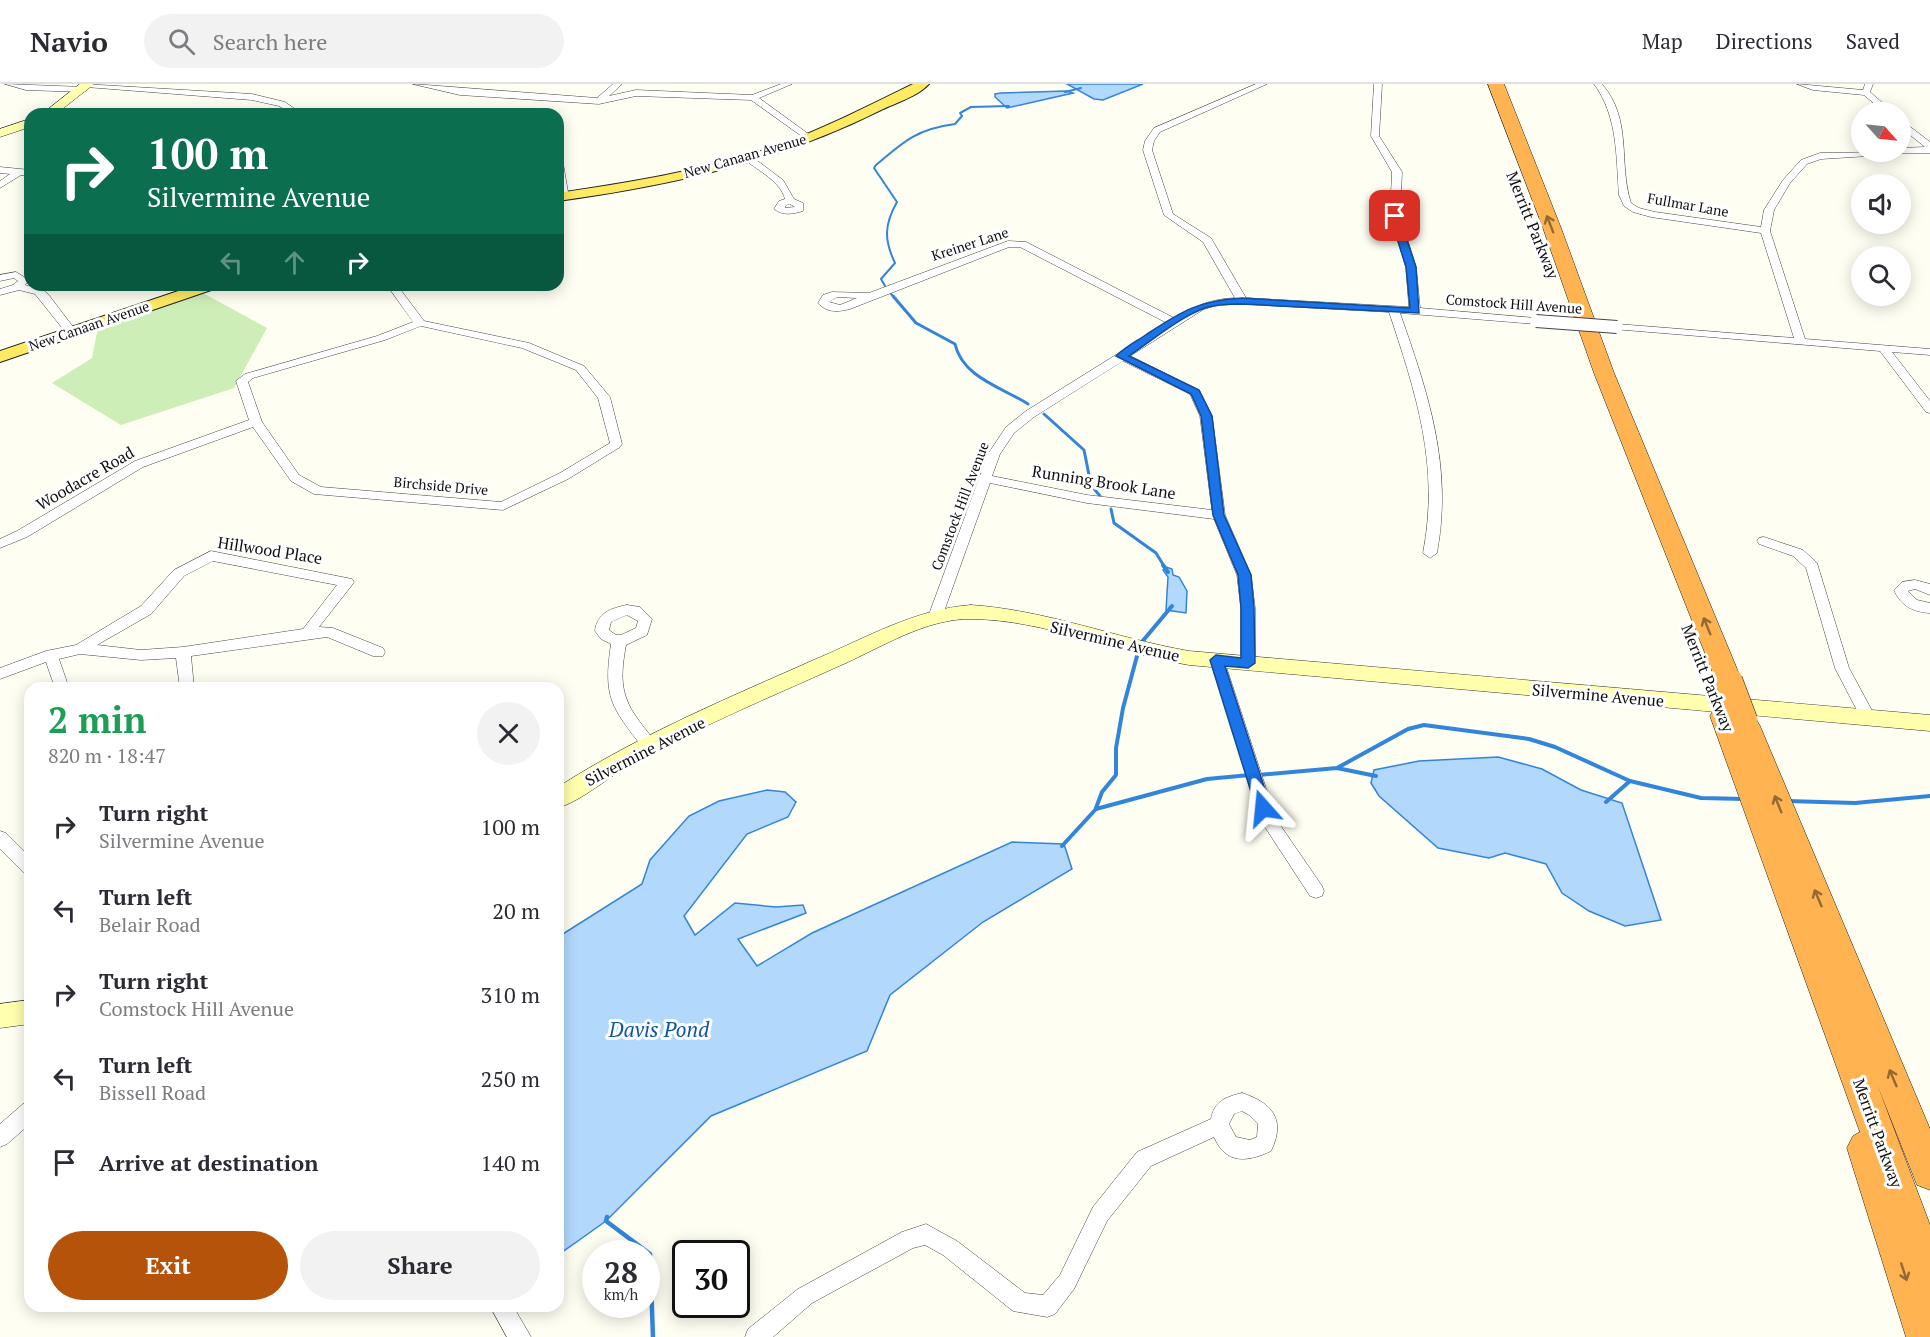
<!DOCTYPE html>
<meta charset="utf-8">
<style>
:root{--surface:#fff;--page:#f2f2f3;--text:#2b2b33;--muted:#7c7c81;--line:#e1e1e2;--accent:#b45309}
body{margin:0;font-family:"PT Serif",serif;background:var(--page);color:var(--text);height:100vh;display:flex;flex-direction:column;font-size:22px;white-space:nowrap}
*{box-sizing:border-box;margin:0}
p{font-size:20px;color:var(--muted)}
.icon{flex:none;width:33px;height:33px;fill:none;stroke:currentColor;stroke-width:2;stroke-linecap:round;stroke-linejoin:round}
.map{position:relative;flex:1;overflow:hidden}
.details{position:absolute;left:24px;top:598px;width:540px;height:630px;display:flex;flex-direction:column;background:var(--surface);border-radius:18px;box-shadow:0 3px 15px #0003}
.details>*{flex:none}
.top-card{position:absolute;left:24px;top:24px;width:540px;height:183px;border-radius:18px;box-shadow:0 3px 15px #0003;background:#0b6e4f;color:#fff;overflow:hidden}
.needle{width:39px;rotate:117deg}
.tools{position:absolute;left:1851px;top:18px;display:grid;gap:12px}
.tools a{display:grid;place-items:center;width:60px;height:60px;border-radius:50%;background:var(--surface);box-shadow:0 3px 15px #0003;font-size:30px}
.speed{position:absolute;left:582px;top:1156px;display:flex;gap:12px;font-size:30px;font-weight:700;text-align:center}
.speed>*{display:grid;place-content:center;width:78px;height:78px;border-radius:50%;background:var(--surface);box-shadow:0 3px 15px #0003;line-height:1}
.speed small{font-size:15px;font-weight:400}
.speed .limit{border:3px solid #111;border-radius:9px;background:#fff;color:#111}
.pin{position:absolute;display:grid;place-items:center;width:51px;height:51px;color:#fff;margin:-26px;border-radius:12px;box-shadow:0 3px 9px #0006}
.me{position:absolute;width:66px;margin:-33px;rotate:342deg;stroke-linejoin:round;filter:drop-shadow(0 0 4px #0008)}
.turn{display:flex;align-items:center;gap:21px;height:126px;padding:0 24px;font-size:27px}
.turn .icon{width:78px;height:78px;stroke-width:2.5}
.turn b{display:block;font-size:42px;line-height:51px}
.lanes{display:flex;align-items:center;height:57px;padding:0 24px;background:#0003;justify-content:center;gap:30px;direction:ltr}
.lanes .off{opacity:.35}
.round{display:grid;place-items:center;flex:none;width:63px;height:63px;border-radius:32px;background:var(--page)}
.headline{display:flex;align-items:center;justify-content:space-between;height:102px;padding:0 24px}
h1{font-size:36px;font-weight:700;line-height:45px;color:#1e9e55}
.primary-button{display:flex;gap:12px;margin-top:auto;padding:12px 24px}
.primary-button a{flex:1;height:69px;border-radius:36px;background:var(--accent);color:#fff;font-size:24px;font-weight:700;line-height:69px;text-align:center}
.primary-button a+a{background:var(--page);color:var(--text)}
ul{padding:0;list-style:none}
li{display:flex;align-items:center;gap:18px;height:84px;padding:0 24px}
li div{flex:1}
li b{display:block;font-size:22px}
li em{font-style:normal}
header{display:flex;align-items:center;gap:36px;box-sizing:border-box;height:84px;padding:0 30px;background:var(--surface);border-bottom:2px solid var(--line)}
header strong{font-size:28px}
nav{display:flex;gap:33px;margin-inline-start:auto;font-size:21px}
.search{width:420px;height:54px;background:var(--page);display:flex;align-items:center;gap:15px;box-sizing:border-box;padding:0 21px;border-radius:33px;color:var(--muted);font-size:22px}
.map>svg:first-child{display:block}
.green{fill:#ceeeb7}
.water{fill:#b2d8fc;stroke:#3285da;stroke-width:1.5}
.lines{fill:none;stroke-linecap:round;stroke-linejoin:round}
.stream-far3{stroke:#3285da;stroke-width:2}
.stream-far2{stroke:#3285da;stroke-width:3}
.stream-far1{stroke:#3285da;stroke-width:4}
.stream{stroke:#3285da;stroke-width:4.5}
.street-casing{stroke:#434343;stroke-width:1}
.secondary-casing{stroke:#323232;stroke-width:1}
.primary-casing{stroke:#212121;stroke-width:2}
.highway-casing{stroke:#212121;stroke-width:1}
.street{fill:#fff;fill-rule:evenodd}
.secondary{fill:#ffffae;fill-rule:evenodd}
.primary{fill:#ffea63;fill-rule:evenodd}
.highway{fill:#ffb351;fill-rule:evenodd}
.street-bridge-casing{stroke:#434343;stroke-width:14;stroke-linecap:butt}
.highway-bridge-casing{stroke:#212121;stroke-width:28;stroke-linecap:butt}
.street-bridge{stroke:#fff;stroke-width:12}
.highway-bridge{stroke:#ffb351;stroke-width:27}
.oneway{stroke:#936a34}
.route{fill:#1a73e8;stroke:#114b97;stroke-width:1.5}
.labels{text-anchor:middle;stroke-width:6;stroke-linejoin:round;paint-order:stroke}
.far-street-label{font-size:14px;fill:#101010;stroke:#fff}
.street-label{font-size:16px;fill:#101010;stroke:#fff}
.near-water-label{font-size:21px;font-style:italic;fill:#0c56af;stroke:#fff}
</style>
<header>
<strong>Navio</strong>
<div class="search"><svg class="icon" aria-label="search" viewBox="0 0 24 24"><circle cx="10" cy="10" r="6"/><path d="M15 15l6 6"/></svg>Search here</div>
<nav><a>Map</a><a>Directions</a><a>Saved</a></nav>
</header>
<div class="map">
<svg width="1930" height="1253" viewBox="0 0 1930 1253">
<rect width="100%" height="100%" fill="#fffef3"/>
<path class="green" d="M203 209 267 244 234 304 121 341 52 299 92 274 98 243Z"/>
<path class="water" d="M1067 0H1143L1103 16 1094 15Z
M1067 7 1073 9 1007 24 995 13V10L1001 9Z
M1166 483 1172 485 1173 491 1179 493 1187 507 1186 529 1166 526 1168 493 1163 486Z
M1498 673 1542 685 1581 706 1622 719 1661 836 1625 842 1589 827 1562 809 1546 780 1505 769 1489 774 1438 764 1379 712 1371 699 1374 686 1419 677Z
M767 706 785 708 796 718 788 733 747 750 684 832 695 851 735 819 776 823 803 821 806 829 738 855 757 882 812 849 1012 758 1064 760 1072 785 983 838 890 911 867 967 711 1032 606 1137 558 1171V853L642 800 650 776 689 732 719 717Z"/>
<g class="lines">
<path class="stream-far3" d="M1065 8 1081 4
M885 202 881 195 895 179C884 156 884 141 897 118L874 84 876 81C904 57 917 45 955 40L962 32 960 29 971 23 1009 22
M891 210 894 213"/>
<path class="stream-far2" d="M893 212 916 239 955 260C962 293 1003 304 1028 320
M1044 330 1084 366 1091 401 1100 412
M1111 425 1114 439 1156 469 1164 482"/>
<path class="stream-far1" d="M1163 481 1168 488
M1141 559 1172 522
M1337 684 1376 692
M1258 691 1337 684 1408 645 1424 641 1529 655 1555 663 1630 697 1701 714 1744 715
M1787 717 1855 719 1930 712
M1606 718 1630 697
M1096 724 1102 708 1116 691V664L1123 624 1137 572
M1062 762 1096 725 1207 695 1250 691"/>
<path class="stream" d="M607 1133 606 1137 650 1170 653 1253"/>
<g class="street-casing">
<path id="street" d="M5 0 84 3 83 0 252 10 285 18 302 30H292L279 22 252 16 86 3V7L83 8 26 6Z
M413 0 597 14 613 0H622L609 12 636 6 752 11 781 0H792L759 14 814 54 807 56 751 16 636 12 599 20 460 11Z
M1256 0H1267L1160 48 1154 57 1152 66 1173 130 1211 154 1246 214 1409 223 1406 183 1390 132 1392 88 1371 52 1374 0H1382L1379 52 1402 88 1400 132 1416 183 1420 224 1536 234 1541 237 1536 240 1400 229C1428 309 1453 382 1437 469L1430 474 1423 469C1440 382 1416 309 1389 228L1242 220 1218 221 1204 225 1130 272 1199 306 1212 332 1225 431 1251 491 1255 524V579L1253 583 1248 584 1241 579V524L1237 491 1214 435 1087 419 990 399 942 533 940 537H930L928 533 988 370 1006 343 1026 327 1167 239 1020 163H1009L850 225C838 228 827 229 818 219L823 211 832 208 869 209 1008 157 1026 158 1174 234C1195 222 1211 215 1235 214L1203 158 1164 131 1143 66 1145 57 1154 44ZM837 213 857 214 840 221 829 218ZM1123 277 1190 310 1200 332 1212 426 1087 411 992 392 1000 370 1014 349 1034 333Z
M1594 0H1602C1633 36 1618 79 1631 119L1639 124 1655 128 1761 143 1764 126 1783 96 1801 76 1820 69 1889 68 1885 71 1821 75 1807 80 1790 99 1774 126 1770 147 1805 255 1930 265V271L1892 268 1930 317V329L1926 328 1880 267 1613 245 1612 243 1617 240 1794 254 1761 149 1651 133 1633 128 1624 122 1619 111C1616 73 1618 32 1594 0Z
M1797 0 1863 6 1865 0H1873L1870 8 1893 28H1884L1864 11 1813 6Z
M1900 35 1930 58V69H1897L1900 68V64L1925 63 1900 43Z
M745 72H751L783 96 794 115 803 119V127C793 130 783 132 774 125L779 117 785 115C780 97 759 87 745 76ZM790 120 795 123 785 124 786 121Z
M558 76 563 79 569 114 561 112 558 98Z
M0 83 30 86V92L21 91 0 104V97L10 90 0 89Z
M16 188 29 196 25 201 43 206 48 210 77 248 75 250H67L35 210 19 206 0 211V205L13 201 18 197 14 194 0 197V191Z
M387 201H397L424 237 529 259 584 282 610 313 622 360 620 363 568 395 503 426 314 410 291 397 253 343 143 383 27 453 0 464V455L17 447 135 377 249 336 236 297 245 290 377 252 413 238ZM421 242 522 264 576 286 598 314 610 359 560 389 501 418 321 403 299 391 262 338 248 298 253 294 385 256Z
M1764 453 1803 466 1817 479 1849 584 1876 634 1873 638H1863L1835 584 1806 484 1793 472 1759 460 1757 457 1759 454Z
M211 467 352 495 354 498 352 501 319 543 333 544 383 564 385 568 383 572H373L327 553 191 572 194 604H180L176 574 141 576 80 570 59 575 69 604H55L46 578 0 595V584L46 567 76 561 141 522 174 486ZM213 477 337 501 303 545 183 563 141 566 97 561 151 530 184 492Z
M1915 496 1930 500V511L1915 505 1908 507 1917 516 1930 519V529C1913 528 1901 522 1894 506L1902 498Z
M627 521 640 523 652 535 647 551 626 561C621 589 619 609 637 634 643 643 651 651 657 661L654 665H644C611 623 603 614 611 560L601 555 595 547C597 529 611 524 627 521ZM627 531 638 537 636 544 621 551H616L609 546 611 538Z
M1217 571 1224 576 1276 735 1322 802 1324 807 1322 812 1316 814 1310 812 1261 737 1210 576Z
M0 747 6 749 30 773V791L24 789 0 765Z
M1242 1009C1273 1019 1286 1036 1271 1067 1248 1078 1226 1081 1214 1053L1151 1082 1107 1137 1074 1205 1055 1230 1047 1233 1013 1227 943 1171 925 1161 913 1164 812 1219 773 1253H745L748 1245 798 1205 902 1148 926 1140 957 1157 1025 1209 1043 1211 1060 1191 1093 1123 1137 1068 1211 1035C1214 1017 1226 1013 1242 1009ZM1242 1027 1249 1031 1258 1040 1257 1053 1250 1056 1236 1053 1229 1040 1234 1030Z
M30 1018V1040L7 1060 0 1063V1040L23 1020Z
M490 1222H513L531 1253H507Z"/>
</g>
<g class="secondary-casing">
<path id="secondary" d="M80 0H94L56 30H42Z
M30 35V43L0 53V45Z
M971 521C1046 526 1115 554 1189 567L1930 631V647L1189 581C1117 569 1046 536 972 535 925 534 879 565 837 583 768 614 698 643 632 680 608 693 583 716 558 724V703C639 651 728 614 816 575 866 554 915 525 971 521Z
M30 916V940L0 944V920Z"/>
</g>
<g class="primary-casing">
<path id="primary" d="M913 0H929C918 12 896 19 881 26 777 78 673 101 558 117V109C632 98 706 86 776 62 823 45 868 22 913 0Z
M196 201H219L217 204 0 278V267Z"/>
</g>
<g class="highway-casing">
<path id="highway" d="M1488 0H1504L1561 144 1614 289 1742 597 1738 604 1729 607 1720 604 1716 597 1594 289 1543 144Z
M1724 622 1734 625 1738 634 1746 631 1756 635 1760 642 1930 1045V1106L1917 1101 1877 1000 1930 1141V1253H1906L1847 1064 1853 1052 1860 1048 1710 632 1714 625Z"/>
</g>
<use href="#street" class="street"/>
<use href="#secondary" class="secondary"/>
<use href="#primary" class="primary"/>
<use href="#highway" class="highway"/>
<g class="street-bridge-casing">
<path id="street-bridge" d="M1536 237 1617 243"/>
</g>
<g class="highway-bridge-casing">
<path id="highway-bridge" d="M1729 597 1744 637"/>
</g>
<use href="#street-bridge" class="street-bridge"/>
<use href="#highway-bridge" class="highway-bridge"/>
</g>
<defs><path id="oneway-shaft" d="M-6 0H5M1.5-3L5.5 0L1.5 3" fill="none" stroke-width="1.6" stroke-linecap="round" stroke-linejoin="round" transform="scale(1.5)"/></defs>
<g class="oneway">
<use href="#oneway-shaft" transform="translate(1550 140) rotate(-111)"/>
<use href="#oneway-shaft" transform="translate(1707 542) rotate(-112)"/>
<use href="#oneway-shaft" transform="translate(1778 720) rotate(-112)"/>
<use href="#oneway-shaft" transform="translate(1818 814) rotate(-113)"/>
<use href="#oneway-shaft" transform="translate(1893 994) rotate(-113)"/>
<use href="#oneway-shaft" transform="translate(1904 1188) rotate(72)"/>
</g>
<path class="route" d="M1395 130 1399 132 1416 183 1419 229 1242 220C1230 220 1217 220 1205 224 1178 234 1153 256 1129 272L1199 306 1212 332 1224 431 1251 491 1254 524 1255 579 1248 584 1225 582 1271 724 1268 728H1258L1256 724 1210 576 1216 571 1241 574V524L1238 491 1213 431 1201 332 1191 310 1116 272C1125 263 1137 257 1147 250 1182 227 1200 216 1242 214L1410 224 1406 183 1390 132Z"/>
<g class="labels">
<g class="far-street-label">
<text transform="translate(745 72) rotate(-16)" y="5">New Canaan Avenue</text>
<text transform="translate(1688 121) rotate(10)" y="5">Fullmar Lane</text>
<text transform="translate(970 160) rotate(-18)" y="5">Kreiner Lane</text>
<text transform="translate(1514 220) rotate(4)" y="5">Comstock Hill Avenue</text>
<text transform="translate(89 242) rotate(-19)" y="5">New Canaan Avenue</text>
<text transform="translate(441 402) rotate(5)" y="5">Birchside Drive</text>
<text transform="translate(960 422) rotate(-69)" y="5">Comstock Hill Avenue</text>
</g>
<g class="street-label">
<text transform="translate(1533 141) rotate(68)" y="6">Merritt Parkway</text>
<text transform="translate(85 394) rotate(-30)" y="6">Woodacre Road</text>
<text transform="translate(1104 398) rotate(9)" y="6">Running Brook Lane</text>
<text transform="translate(270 466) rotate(9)" y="6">Hillwood Place</text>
<text transform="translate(1115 557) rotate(13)" y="6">Silvermine Avenue</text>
<text transform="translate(1708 594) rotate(68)" y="6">Merritt Parkway</text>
<text transform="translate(1598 611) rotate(5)" y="6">Silvermine Avenue</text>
<text transform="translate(645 667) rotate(-27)" y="6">Silvermine Avenue</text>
<text transform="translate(1878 1049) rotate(70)" y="6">Merritt Parkway</text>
</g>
<g class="near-water-label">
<text x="659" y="953">Davis Pond</text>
</g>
</g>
</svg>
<div class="tools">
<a><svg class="needle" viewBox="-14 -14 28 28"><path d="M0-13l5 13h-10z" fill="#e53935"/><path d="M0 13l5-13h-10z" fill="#7c7c81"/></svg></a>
<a><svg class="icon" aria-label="sound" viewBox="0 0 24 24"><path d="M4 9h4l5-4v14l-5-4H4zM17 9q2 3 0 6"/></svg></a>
<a><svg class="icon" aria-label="search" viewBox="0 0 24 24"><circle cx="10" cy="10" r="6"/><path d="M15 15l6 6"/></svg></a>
</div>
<div class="speed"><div>28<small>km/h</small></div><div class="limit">30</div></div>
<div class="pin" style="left:1395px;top:132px;background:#d93025"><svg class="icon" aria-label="arrive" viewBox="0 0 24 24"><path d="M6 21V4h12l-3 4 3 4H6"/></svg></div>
<svg class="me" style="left:1263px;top:724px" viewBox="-20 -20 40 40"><path d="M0-17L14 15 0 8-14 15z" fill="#1a73e8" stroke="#fff" stroke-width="4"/></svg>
<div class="top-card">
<div class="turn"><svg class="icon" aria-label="right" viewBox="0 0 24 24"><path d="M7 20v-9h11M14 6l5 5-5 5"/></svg><div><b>100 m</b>Silvermine Avenue</div></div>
<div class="lanes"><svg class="icon off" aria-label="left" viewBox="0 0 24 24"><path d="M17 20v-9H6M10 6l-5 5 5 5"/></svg><svg class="icon off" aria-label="ahead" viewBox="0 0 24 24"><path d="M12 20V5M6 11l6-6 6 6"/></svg><svg class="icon" aria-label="right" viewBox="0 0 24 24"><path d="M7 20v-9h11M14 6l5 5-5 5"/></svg></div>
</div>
<section class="details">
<div class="headline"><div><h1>2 min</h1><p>820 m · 18:47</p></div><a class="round"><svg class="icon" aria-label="close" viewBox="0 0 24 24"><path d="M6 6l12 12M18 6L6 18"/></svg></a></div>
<ul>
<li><svg class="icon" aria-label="right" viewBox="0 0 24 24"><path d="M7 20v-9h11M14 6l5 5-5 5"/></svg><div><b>Turn right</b><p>Silvermine Avenue</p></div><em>100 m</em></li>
<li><svg class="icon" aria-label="left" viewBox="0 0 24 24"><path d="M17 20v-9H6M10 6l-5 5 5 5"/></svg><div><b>Turn left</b><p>Belair Road</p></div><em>20 m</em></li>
<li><svg class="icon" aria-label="right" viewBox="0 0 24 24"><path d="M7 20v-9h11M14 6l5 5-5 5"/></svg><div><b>Turn right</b><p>Comstock Hill Avenue</p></div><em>310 m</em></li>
<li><svg class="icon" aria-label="left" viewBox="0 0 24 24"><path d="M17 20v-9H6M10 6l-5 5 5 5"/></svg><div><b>Turn left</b><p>Bissell Road</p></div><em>250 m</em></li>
<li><svg class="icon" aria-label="arrive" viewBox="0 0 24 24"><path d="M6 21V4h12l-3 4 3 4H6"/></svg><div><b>Arrive at destination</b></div><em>140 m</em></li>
</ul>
<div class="primary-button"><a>Exit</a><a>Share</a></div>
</section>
</div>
